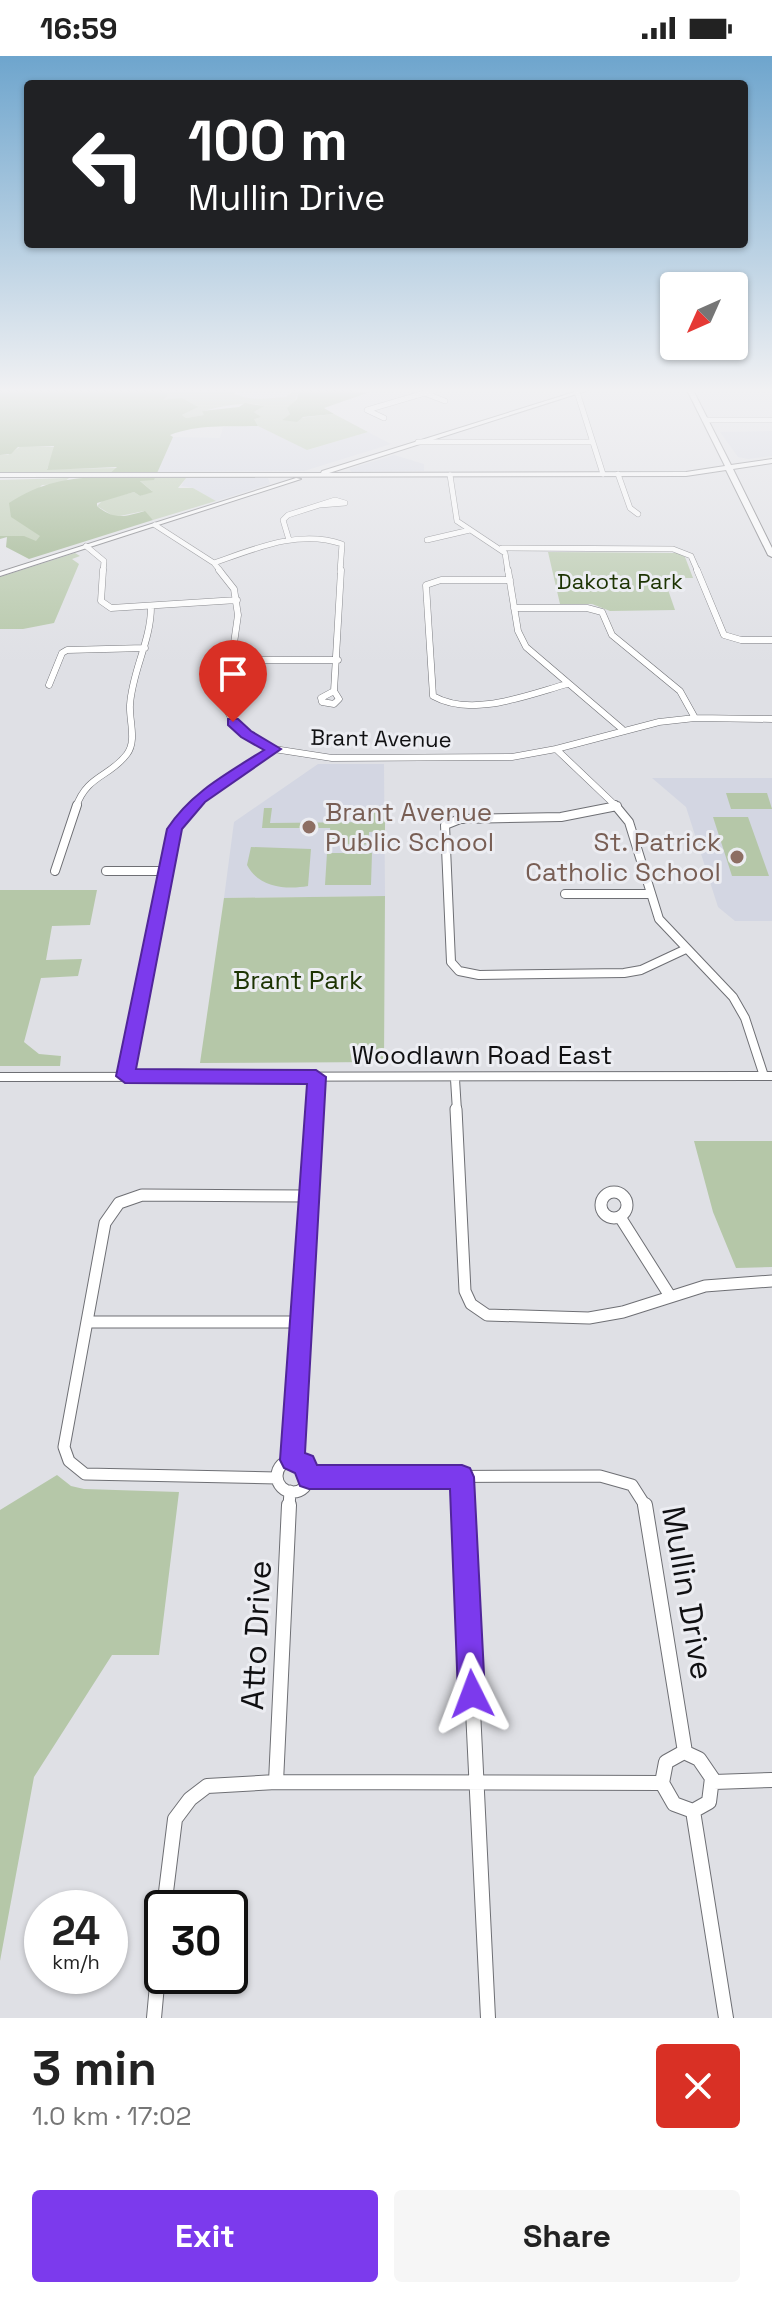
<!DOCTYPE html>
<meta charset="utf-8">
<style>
:root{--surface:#fff;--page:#f6f6f6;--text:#222;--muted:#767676;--accent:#7c3aed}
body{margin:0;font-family:"Space Grotesk",sans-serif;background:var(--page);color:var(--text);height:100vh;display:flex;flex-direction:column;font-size:30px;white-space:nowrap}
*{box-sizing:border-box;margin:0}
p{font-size:26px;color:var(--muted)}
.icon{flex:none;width:44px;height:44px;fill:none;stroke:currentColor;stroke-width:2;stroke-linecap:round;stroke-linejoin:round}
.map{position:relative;height:1962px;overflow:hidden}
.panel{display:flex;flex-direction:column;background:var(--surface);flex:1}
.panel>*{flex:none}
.top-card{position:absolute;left:24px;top:24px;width:724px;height:168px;border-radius:8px;box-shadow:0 2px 6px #0004;background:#202124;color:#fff;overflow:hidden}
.needle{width:52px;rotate:225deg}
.tools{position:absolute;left:660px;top:216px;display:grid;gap:16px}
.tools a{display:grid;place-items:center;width:88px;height:88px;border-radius:8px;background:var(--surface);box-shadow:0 2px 6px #0004;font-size:40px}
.speed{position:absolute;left:24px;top:1834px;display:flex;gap:16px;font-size:40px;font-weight:700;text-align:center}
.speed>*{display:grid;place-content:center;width:104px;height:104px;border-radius:50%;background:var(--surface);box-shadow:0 2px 6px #0004;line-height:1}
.speed small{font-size:20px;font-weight:400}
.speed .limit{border:4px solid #111;border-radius:12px;background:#fff;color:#111}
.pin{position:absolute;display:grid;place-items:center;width:68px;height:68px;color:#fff;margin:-82px -34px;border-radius:50% 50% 50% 0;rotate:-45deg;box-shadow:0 0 8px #0007}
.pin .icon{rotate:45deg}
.me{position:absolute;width:88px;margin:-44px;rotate:357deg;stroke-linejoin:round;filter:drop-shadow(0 0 6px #0008)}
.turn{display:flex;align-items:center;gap:28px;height:168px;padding:0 32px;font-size:36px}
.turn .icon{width:104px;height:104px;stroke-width:2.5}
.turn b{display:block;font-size:56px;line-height:68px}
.round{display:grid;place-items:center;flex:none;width:84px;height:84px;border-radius:8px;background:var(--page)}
.headline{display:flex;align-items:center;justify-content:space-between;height:136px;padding:0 32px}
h1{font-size:48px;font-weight:700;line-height:60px}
.cta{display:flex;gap:16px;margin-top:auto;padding:16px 32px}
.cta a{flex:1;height:92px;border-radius:8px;background:var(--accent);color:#fff;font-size:32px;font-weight:700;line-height:92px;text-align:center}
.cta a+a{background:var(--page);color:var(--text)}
.status{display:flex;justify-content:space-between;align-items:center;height:56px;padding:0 40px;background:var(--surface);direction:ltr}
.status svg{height:22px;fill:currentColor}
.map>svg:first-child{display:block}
.built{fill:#d3d6e2}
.green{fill:#b5c7a8}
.forest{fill:#94ae81}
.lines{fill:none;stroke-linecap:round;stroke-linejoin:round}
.minor-far4-casing{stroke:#6e6f74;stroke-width:6}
.minor-far3-casing{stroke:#6e6f74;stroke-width:7}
.minor-far2-casing{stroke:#6e6f74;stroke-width:10}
.minor-far1-casing{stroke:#6e6f74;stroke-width:13}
.minor-casing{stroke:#6e6f74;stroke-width:16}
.secondary-casing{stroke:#6e6f74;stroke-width:2}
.minor-far4{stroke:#fff;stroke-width:5}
.minor-far3{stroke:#fff;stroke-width:6}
.minor-far2{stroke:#fff;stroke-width:8}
.minor-far1{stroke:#fff;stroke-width:11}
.minor{stroke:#fff;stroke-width:14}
.secondary{fill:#fff;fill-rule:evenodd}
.route{fill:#7c3aed;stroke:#51269a;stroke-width:2}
.education-dot{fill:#8d6e63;stroke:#ecedf2;stroke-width:3}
.labels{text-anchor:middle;stroke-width:6;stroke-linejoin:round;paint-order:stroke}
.far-park-label{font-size:22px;fill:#1c3302;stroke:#ecedf2}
.far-street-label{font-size:22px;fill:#101012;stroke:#ecedf2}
.education-label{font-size:26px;fill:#785e54;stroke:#ecedf2;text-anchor:start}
.park-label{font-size:26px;fill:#1c3302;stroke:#ecedf2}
.street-label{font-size:26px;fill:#101012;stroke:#ecedf2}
.near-street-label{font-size:32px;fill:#101012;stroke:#ecedf2}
</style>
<div class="status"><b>16:59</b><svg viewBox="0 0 49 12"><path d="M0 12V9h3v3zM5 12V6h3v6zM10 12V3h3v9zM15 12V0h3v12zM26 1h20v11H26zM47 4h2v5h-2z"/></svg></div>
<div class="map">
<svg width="772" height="1962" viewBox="0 0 772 1962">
<rect width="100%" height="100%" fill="#dfe0e5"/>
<path class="built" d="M258 370 308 394 368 376 391 388 304 415 157 416 173 381 220 382 223 371Z
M772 375V400L748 403 738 401 720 376Z
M394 399 424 408V415L352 416 349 413Z
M187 421 268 422 270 428 216 445 193 432 181 430Z
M318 708H384L385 840 224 842 234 766Z
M652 722H772V865H735L718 851 686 751Z"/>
<path class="green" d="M167 334H230C245 347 268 342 286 341L294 334H299L290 358 282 364 334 358 368 376 307 394 258 370 253 362 260 361 254 356 263 350C249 344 218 351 203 355L205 359 186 362 182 359 197 351 161 344 168 339Z
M21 390 56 391 47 413 118 412 113 416H0V399H8Z
M155 421H187L178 432H193L216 445 153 464 144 455 115 461 97 450 103 444 134 436 140 440 152 435 139 424H153Z
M69 422 62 428 42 429 12 461 41 480 36 486 0 480V424Z
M548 496 678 497 685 501 693 522H664L675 554 610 555 592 548H560Z
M75 497 80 500 72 503 79 508 54 567 23 573H0V521Z
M726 737H767L772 753H731Z
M370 751H385V775L369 776V783L385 784V789L332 788 330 772H262L264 752H272L270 767 370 766Z
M713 761H748L769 820H732Z
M251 791 311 793 308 830C286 834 258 831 247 809Z
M327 797H372L371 829H325Z
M0 834H97L90 869 52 870 46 904 82 903 78 920 41 922 24 986 39 998 61 1000 60 1010H0Z
M385 840 384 1006 200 1007 224 842Z
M694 1085H772V1211L736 1212 713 1156Z
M57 1419 71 1430 84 1433 179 1436 159 1599H112L34 1721 0 1905V1454Z"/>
<path class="forest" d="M0 334H167L168 339 163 344 182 342 198 351 182 359 186 362 204 359 202 355 239 351 245 347 264 350 254 356 261 361 254 363 258 370C228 371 199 368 170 379L173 381 154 424 140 425 153 436 140 440 134 436 97 447V450C114 464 124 461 145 455L153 464 29 503 6 491 7 481 0 483V480H24L36 485 40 480 11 461 9 447C39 427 70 421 106 421L117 411 47 414 54 390 18 391 11 398 0 399Z
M299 334H351L367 337 324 352 334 358 303 361 297 366 282 364 290 358 287 352 297 343Z"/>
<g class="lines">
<g class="minor-far4-casing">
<path id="minor-far4" d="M577 336 603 418
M424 337 445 345
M384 362 367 354 435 334
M705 364H772
M418 386H592
M618 418 630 452 638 458
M450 419 457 465 505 497 508 516
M155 469 214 507 221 516
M289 484 283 464 288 459 335 444 345 447 320 449
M427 484 470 474
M86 490 104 505 103 516
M502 492 673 493 691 500 698 516
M214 507C254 493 299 473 342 488L340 516"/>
</g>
<g class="minor-far3-casing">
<path id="minor-far3" d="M103 514 101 545 111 552 237 544
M219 514 234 533 238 559 225 650 233 666 246 678 274 693 332 702 512 701 556 693 659 666 695 662 772 663
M508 514 518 575 526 591 622 673
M697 514 724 579 741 584H772
M510 524H441L426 529 433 640C472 662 527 639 567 628
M514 552H587L602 556 612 579 680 635 695 662
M232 604H338
M49 629 62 597 67 594 145 592
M334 635 339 643 334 648 322 646 321 642Z
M334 635 341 514
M556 693 617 751
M76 751C87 719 110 721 127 698 137 685 129 664 130 649 132 615 151 585 151 551
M191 751 219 727 274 693
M614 751 617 750"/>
</g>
<g class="minor-far2-casing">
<path id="minor-far2" d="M615 749 629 766 659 863 733 941 745 962 764 1020
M617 750 561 761 460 763 445 769 451 906 459 915 479 919 624 917 641 914 686 893
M55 815 77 749
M106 815H165
M565 838H649
M125 1020 175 773 193 749
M0 1021 772 1020
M455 1023 457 1055
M314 1055 316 1021"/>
</g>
<g class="minor-far1-casing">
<path id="minor-far1" d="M456 1053 465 1235 471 1248 487 1259 589 1262 623 1256 705 1230 772 1225
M601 1149a13 13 0 1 1 26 0a13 13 0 1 1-26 0Z
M620 1161 670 1240
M88 1266H300
M292 1404 314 1053
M277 1420a16 16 0 1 1 32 0a16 16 0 1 1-32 0Z
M309 1421 600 1420 632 1429 646 1451
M462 1421 463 1451
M277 1422 85 1418 69 1405 64 1391 105 1167 119 1147 142 1139 310 1140
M289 1451 290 1435"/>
</g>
<g class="minor-casing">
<path id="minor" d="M463 1449 488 1962
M645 1449 685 1696
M684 1696 699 1703 712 1722 709 1746 693 1755 674 1748 662 1727 666 1706Z
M276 1726 289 1449
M714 1726 772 1724
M693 1755 726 1962
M164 1852 175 1763 190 1743 207 1730 276 1726 662 1727
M154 1962 162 1874"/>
</g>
<g class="secondary-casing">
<path id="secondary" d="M581 334H589L329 417 686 416 725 410 687 334H693L731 409 772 403V407L733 413 772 492V501L768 499 726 414 686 420 0 421V417H321L322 415Z
M296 422 301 423 0 520V516Z"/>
</g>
<use href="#minor-far4" class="minor-far4"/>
<use href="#minor-far3" class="minor-far3"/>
<use href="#minor-far2" class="minor-far2"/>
<use href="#minor-far1" class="minor-far1"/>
<use href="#minor" class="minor"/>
<use href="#secondary" class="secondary"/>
</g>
<linearGradient id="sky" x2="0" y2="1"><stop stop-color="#6ea5cd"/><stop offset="0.55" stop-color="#f1f1f3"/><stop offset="1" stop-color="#f1f1f3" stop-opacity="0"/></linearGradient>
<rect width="772" height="608" fill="url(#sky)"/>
<path class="route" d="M228 663H238L251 675 281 693 205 746 182 773 136 1013 316 1014 326 1021 305 1397 313 1400 317 1409H462L470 1412 474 1421 485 1638 481 1648 472 1652 462 1648 458 1638 450 1433H309L300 1430 295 1417 284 1412 280 1404 307 1028 125 1027 116 1020 167 773C191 736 228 717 264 694L241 681 228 669Z"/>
<g class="education-dot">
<circle cx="309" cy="771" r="8"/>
<circle cx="737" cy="801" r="8"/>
</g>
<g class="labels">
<g class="far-park-label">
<text x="620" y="533">Dakota Park</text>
</g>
<g class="far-street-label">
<text transform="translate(381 682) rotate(1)" y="8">Brant Avenue</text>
</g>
<g class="education-label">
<text x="325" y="765">Brant Avenue<tspan x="325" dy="30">Public School</tspan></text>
<text x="721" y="795" text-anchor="end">St. Patrick<tspan x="721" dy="30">Catholic School</tspan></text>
</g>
<g class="park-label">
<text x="298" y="933">Brant Park</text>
</g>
<g class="street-label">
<text x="482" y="1008">Woodlawn Road East</text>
</g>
<g class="near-street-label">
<text transform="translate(688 1537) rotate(80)" y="11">Mullin Drive</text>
<text transform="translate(256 1579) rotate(-87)" y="11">Atto Drive</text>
</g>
</g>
</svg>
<div class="tools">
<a><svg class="needle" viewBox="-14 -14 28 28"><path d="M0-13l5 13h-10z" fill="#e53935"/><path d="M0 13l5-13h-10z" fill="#767676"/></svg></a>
</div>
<div class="speed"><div>24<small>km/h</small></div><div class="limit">30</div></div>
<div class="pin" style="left:233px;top:666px;background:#d93025"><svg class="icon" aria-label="arrive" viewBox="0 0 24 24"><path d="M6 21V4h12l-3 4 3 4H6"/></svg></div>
<svg class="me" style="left:472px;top:1638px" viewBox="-20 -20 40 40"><path d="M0-17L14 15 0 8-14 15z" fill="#7c3aed" stroke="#fff" stroke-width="4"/></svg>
<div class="top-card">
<div class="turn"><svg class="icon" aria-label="left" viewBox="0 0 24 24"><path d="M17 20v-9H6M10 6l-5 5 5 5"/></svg><div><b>100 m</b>Mullin Drive</div></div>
</div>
</div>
<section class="panel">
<div class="headline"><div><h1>3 min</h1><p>1.0 km · 17:02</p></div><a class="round" style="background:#d93025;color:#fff"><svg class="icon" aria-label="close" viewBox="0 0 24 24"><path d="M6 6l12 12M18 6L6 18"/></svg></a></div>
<div class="cta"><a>Exit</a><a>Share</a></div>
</section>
